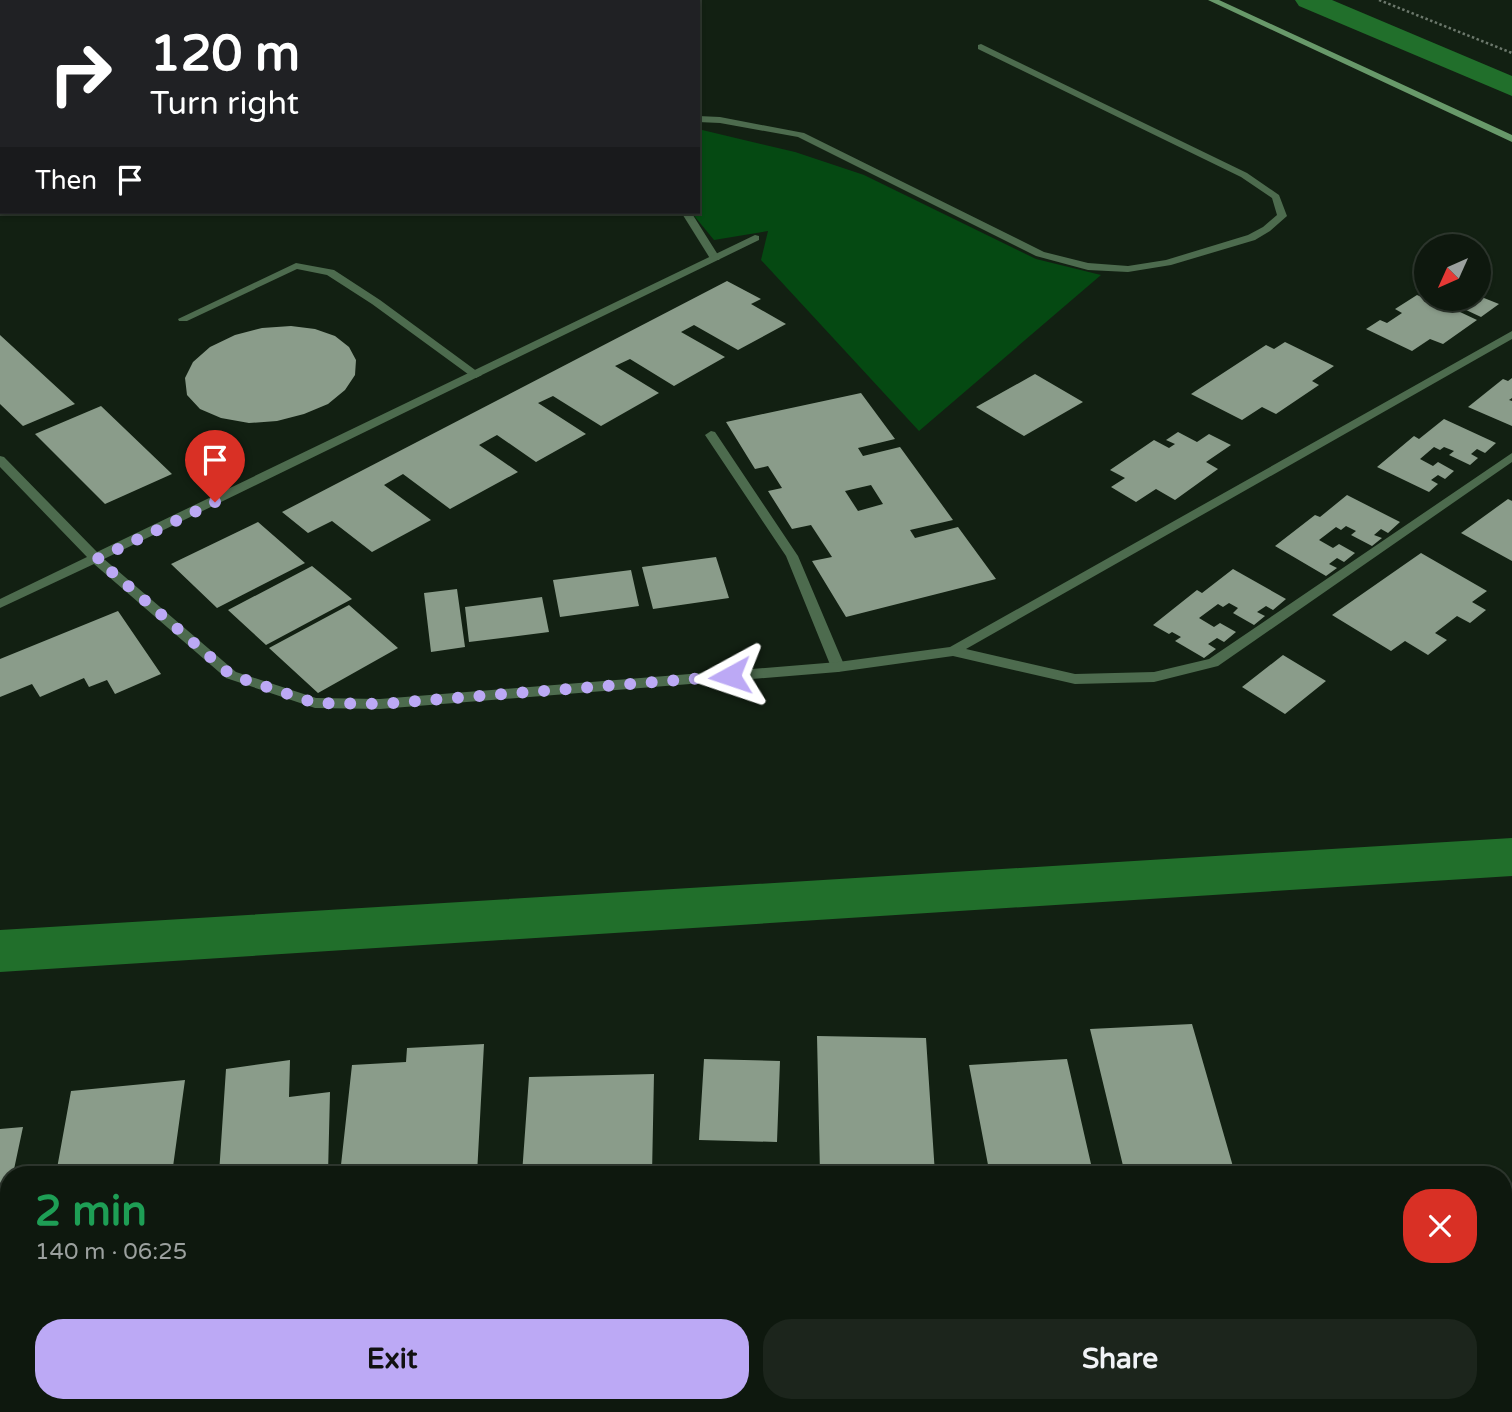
<!DOCTYPE html>
<meta charset="utf-8">
<style>
:root{--surface:#0e180e;--page:#1c251c;--text:#f1f3f6;--muted:#9ba09e;--line:#2e372e;--accent:#bca9f5}
body{margin:0;font-family:"Varela Round",sans-serif;background:var(--page);color:var(--text);height:100vh;display:flex;flex-direction:column;font-size:26px;white-space:nowrap}
*{box-sizing:border-box;margin:0}
p{font-size:23px;color:var(--muted)}
.icon{flex:none;width:38px;height:38px;fill:none;stroke:currentColor;stroke-width:2;stroke-linecap:round;stroke-linejoin:round}
.map{position:relative;flex:1;overflow:hidden}
.panel{position:absolute;left:0px;top:1166px;width:1512px;height:247px;display:flex;flex-direction:column;background:var(--surface);border-radius:28px 28px 0 0;box-shadow:0 2px 5px #0004,0 0 0 2px var(--line)}
.panel>*{flex:none}
.banner{position:absolute;left:0px;top:0px;width:700px;height:214px;box-shadow:0 2px 5px #0004,0 0 0 2px var(--line);background:#202124;color:#fff;overflow:hidden}
.needle{width:46px;rotate:225deg}
.controls{position:absolute;left:1414px;top:234px;display:grid;gap:14px}
.controls a{display:grid;place-items:center;width:77px;height:77px;border-radius:50%;background:var(--surface);box-shadow:0 2px 5px #0004,0 0 0 2px var(--line);font-size:35px}
.pin{position:absolute;display:grid;place-items:center;width:60px;height:60px;color:#fff;margin:-72px -30px;border-radius:50% 50% 50% 0;rotate:-45deg;box-shadow:0 0 7px #0007}
.pin .icon{rotate:45deg}
.me{position:absolute;width:77px;margin:-38px;rotate:265deg;stroke-linejoin:round;filter:drop-shadow(0 0 5px #0008)}
.turn{display:flex;align-items:center;gap:24px;height:147px;padding:0 35px;font-size:32px}
.turn .icon{width:91px;height:91px;stroke-width:2.5}
.turn b{display:block;font-size:49px;line-height:60px}
.then{display:flex;align-items:center;height:66px;padding:0 35px;background:#0003;gap:14px;font-size:26px}
.round{display:grid;place-items:center;flex:none;width:74px;height:74px;border-radius:28px;background:var(--page)}
.overview{display:flex;align-items:center;justify-content:space-between;height:119px;padding:0 35px}
h1{font-size:42px;font-weight:700;line-height:52px;color:#1e9e55}
.primary-button{display:flex;gap:14px;margin-top:auto;padding:14px 35px}
.primary-button a{flex:1;height:80px;border-radius:28px;background:var(--accent);color:#111;font-size:28px;font-weight:700;line-height:80px;text-align:center}
.primary-button a+a{background:var(--page);color:var(--text)}
.map>svg:first-child{display:block}
.green{fill:#054912}
.lines{fill:none;stroke-linecap:round;stroke-linejoin:round}
.canal{fill:#216f2b;fill-rule:evenodd}
.building{fill:#8a9c8a;fill-rule:evenodd}
.path{stroke:#6c786c;stroke-width:2.5;stroke-dasharray:2.5 2.5;stroke-linecap:butt}
.lane{fill:#4d6b4e;fill-rule:evenodd}
.street{fill:#4d6b4e;fill-rule:evenodd}
.secondary{fill:#68996a;fill-rule:evenodd}
.route{stroke:#bca9f5;stroke-width:12;stroke-dasharray:0 21.6}
</style>
<div class="map">
<svg width="1512" height="1412" viewBox="0 0 1512 1412">
<rect width="100%" height="100%" fill="#122012"/>
<path class="green" d="M698 129 795 152 864 175 1036 259 1101 275 919 431 761 260 768 231 714 240 691 212H698Z"/>
<g class="lines">
<path class="canal" d="M1295 0H1332L1512 76V96L1299 6Z
M1512 838V876L0 972V930Z"/>
</g>
<path class="building" d="M727 281 761 299 751 304 786 324 738 350 694 325 681 332 725 357 674 386 630 359 615 366 659 393 601 426 553 396 538 403 586 434 536 462 497 435 479 445 518 472 450 509 403 474 384 485 431 520 372 552 332 521 308 533 282 512Z
M1417 295 1426 299H1479V296L1499 304 1481 317 1464 309 1460 312 1477 320 1443 344 1430 339 1412 351 1366 329 1380 320 1387 323 1402 313 1395 309Z
M291 326 315 329 335 336 349 347 356 360 355 375 345 390 328 404 304 414 277 421 249 423 221 418 200 409 187 395 185 378 193 362 210 347 235 335 262 328Z
M0 335 75 404 23 426 0 404Z
M1285 342 1334 366 1312 381 1319 385 1276 414 1262 407 1242 420 1191 394 1266 345 1274 349Z
M1035 374 1083 402 1024 436 976 407Z
M1512 378V398L1509 400 1512 401V426L1468 407 1503 379 1508 381Z
M861 393 895 439 858 448 863 456 900 447 953 520 910 530 915 538 958 527 996 579 846 617 812 561 832 557 811 525 792 529 768 491 782 488 768 466 755 469 726 422ZM871 485 883 504 858 511 845 491Z
M101 406 172 474 105 504 35 434Z
M1444 419 1496 443 1485 453 1477 449 1471 454 1478 458 1470 465 1449 455 1454 451 1444 447 1440 450 1434 447 1420 459 1433 466 1438 462 1454 471 1445 479 1438 475 1431 480 1438 484 1429 492 1377 467 1414 436 1419 439Z
M1178 432 1197 442 1209 434 1231 445 1206 462 1218 469 1175 500 1156 489 1136 502 1111 487 1125 478 1110 470 1154 440 1169 448 1175 444 1166 440Z
M1347 495 1400 522 1388 533 1381 529 1374 535 1382 538 1372 546 1351 535 1356 531 1346 526 1341 530 1336 527 1319 540 1333 548 1339 544 1355 553 1344 562 1337 558 1329 564 1337 568 1326 576 1275 546 1315 515 1320 517Z
M1508 499 1512 501V561L1461 533Z
M258 522 305 563 217 608 171 564Z
M1421 553 1487 591 1472 602 1486 610 1470 623 1457 616 1435 633 1447 640 1428 655 1405 641 1391 651 1332 615Z
M716 557 729 598 653 609 642 567Z
M312 566 352 599 266 645 228 610Z
M1233 569 1286 599 1273 610 1266 606 1257 612 1265 616 1254 625 1233 613 1238 608 1229 603 1223 607 1218 604 1199 618 1214 627 1220 623 1236 632 1224 642 1217 638 1208 644 1216 649 1204 658 1175 641 1181 637 1172 632 1169 634 1153 625 1197 590 1202 593Z
M631 570 639 606 560 617 553 580Z
M457 589 465 647 431 652 424 593Z
M542 597 549 632 469 642 465 607Z
M349 605 398 648 318 693 269 648Z
M118 611 161 674 115 694 107 680 89 687 84 678 40 697 32 684 0 697V659Z
M1283 655 1326 681 1285 714 1242 687Z
M1192 1024 1234 1170 1125 1174 1090 1029Z
M817 1036 926 1038 935 1174H820Z
M484 1044 477 1174H340L352 1065 406 1062 407 1048Z
M704 1059 780 1061 777 1142 699 1140Z
M1067 1059 1091 1164 989 1170 969 1065Z
M290 1060 289 1097 330 1092 328 1174H219L226 1069Z
M654 1074 652 1174H522L529 1077Z
M185 1080 172 1174H56L71 1091Z
M23 1127 13 1174H9V1196L0 1232V1129Z
M1503 1281 1512 1287V1412H1448L1437 1404H1503Z
M209 1404H326V1412H209Z
M415 1404H573L572 1412H414Z
M715 1404H870L871 1412H714Z
M1061 1404H1197L1198 1408 1160 1412H1063Z
M1243 1404H1385L1388 1412H1245Z"/>
<g class="lines">
<path class="path" d="M1379 0 1512 53"/>
<path class="lane" d="M395 0H406L393 2Z
M527 0H535L536 2H528Z
M981 44 1247 173 1279 195 1287 216 1270 231 1255 240 1171 265 1128 272 1088 270 1036 256 798 137 720 123 698 122V116L720 117 804 133 1044 252 1088 263 1128 266 1166 260 1248 235 1263 227 1277 215 1272 198 1241 177 978 49V45Z
M681 212H691L720 258 719 260H711Z
M296 263 334 270 380 300 482 375 476 378 472 377 372 304 327 275 297 269 187 321H179L178 319Z
M711 431 715 432 798 556 845 667 843 670 838 672 831 667 786 556 705 435Z"/>
<path class="street" d="M755 235 759 236V240L104 559 236 672 316 698 380 699 838 662 950 647 1512 331V339L966 649 1075 674 1154 672 1209 659 1512 453V462L1218 666 1154 682 1075 684 953 656 838 672 380 709 315 708 226 678 94 564 0 608V599L87 557 0 467V456L4 457 97 552Z
M1503 1236H1512V1254H1503Z
M9 1313V1331L0 1332V1314Z
M945 1404H965V1412H945Z"/>
<path class="secondary" d="M246 0H257L244 2Z
M288 0H298L286 2Z
M329 0H340L327 2Z
M1208 0H1219L1512 135V142Z
M2 85V91L0 92V86Z
M2 102V108L0 109V103Z
M2 120V126L0 127V121Z"/>
</g>
<g class="lines">
<path class="route" d="M215 502 97 559 231 675 315 703 380 704 730 676"/>
</g>
</svg>
<div class="controls">
<a><svg class="needle" viewBox="-14 -14 28 28"><path d="M0-13l5 13h-10z" fill="#e53935"/><path d="M0 13l5-13h-10z" fill="#9ba09e"/></svg></a>
</div>
<div class="pin" style="left:215px;top:502px;background:#d93025"><svg class="icon" aria-label="arrive" viewBox="0 0 24 24"><path d="M6 21V4h12l-3 4 3 4H6"/></svg></div>
<svg class="me" style="left:730px;top:676px" viewBox="-20 -20 40 40"><path d="M0-17L14 15 0 8-14 15z" fill="#bca9f5" stroke="#fff" stroke-width="4"/></svg>
<div class="banner">
<div class="turn"><svg class="icon" aria-label="right" viewBox="0 0 24 24"><path d="M7 20v-9h11M14 6l5 5-5 5"/></svg><div><b>120 m</b>Turn right</div></div>
<div class="then">Then<svg class="icon" aria-label="arrive" viewBox="0 0 24 24"><path d="M6 21V4h12l-3 4 3 4H6"/></svg></div>
</div>
<section class="panel">
<div class="overview"><div><h1>2 min</h1><p>140 m · 06:25</p></div><a class="round" style="background:#d93025;color:#fff"><svg class="icon" aria-label="close" viewBox="0 0 24 24"><path d="M6 6l12 12M18 6L6 18"/></svg></a></div>
<div class="primary-button"><a>Exit</a><a>Share</a></div>
</section>
</div>
